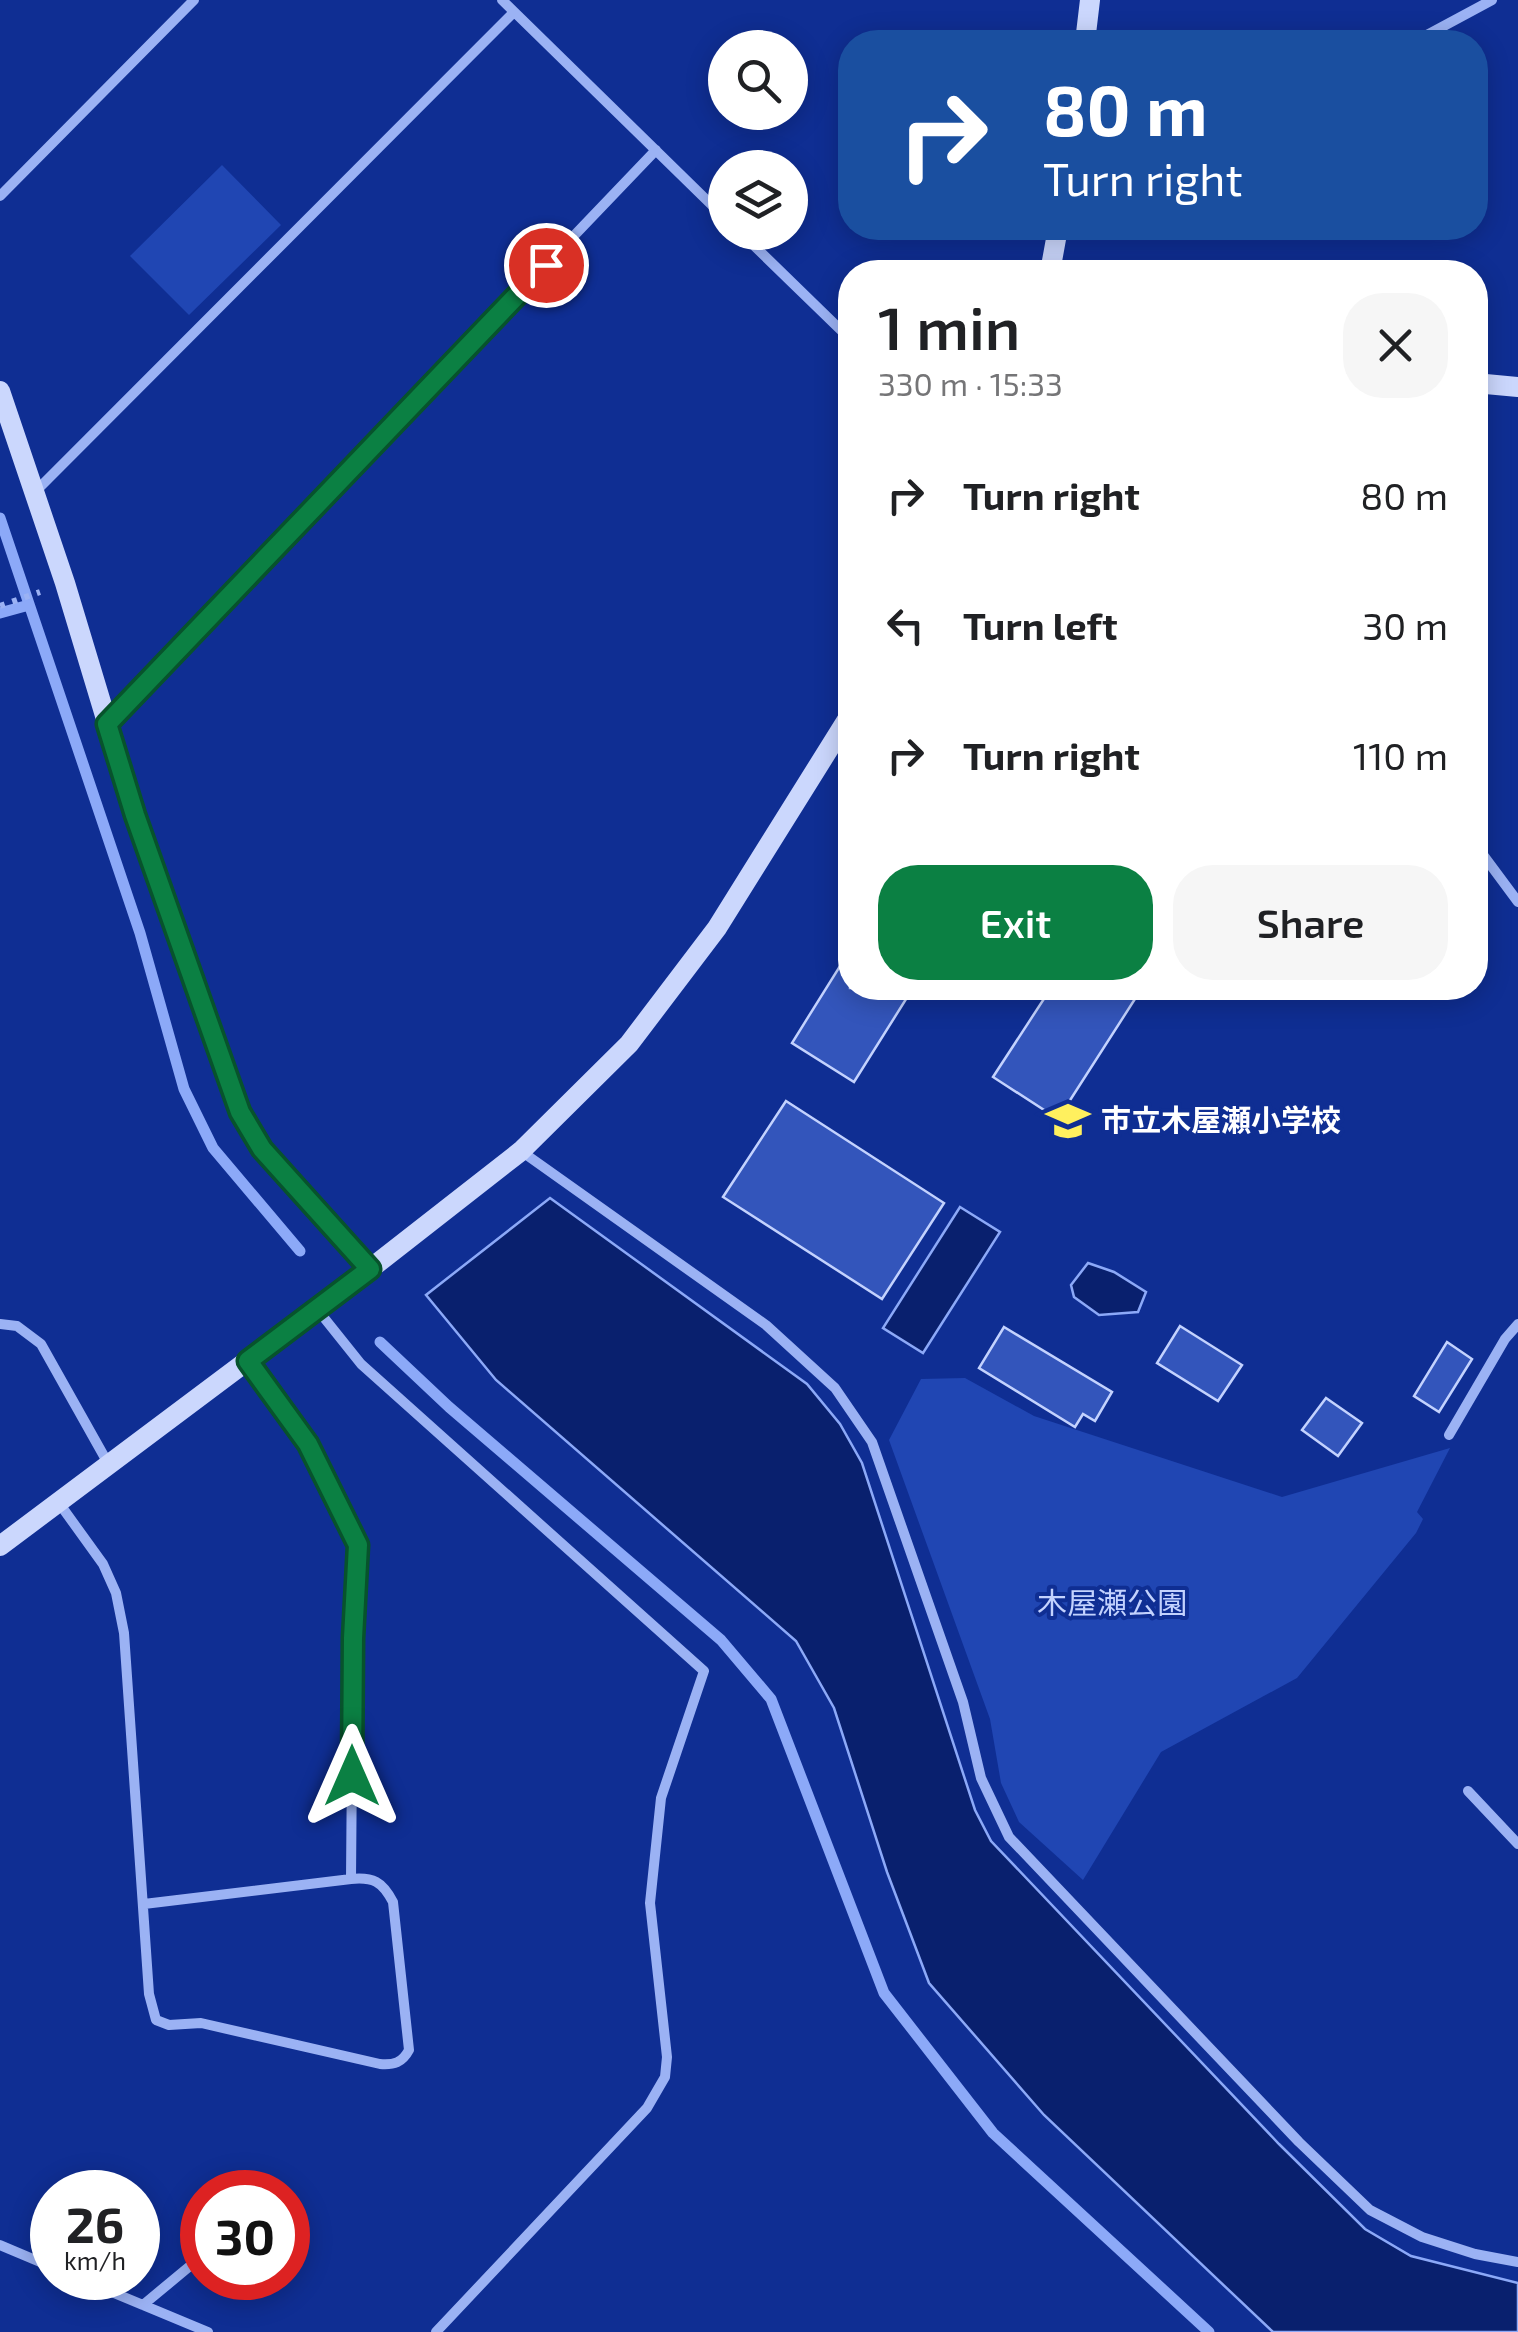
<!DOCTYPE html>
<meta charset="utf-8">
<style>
:root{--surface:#fff;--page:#f6f6f6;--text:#202124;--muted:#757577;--accent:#0b8043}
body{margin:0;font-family:"Exo 2","Noto Sans JP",sans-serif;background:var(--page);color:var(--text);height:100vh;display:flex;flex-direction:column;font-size:38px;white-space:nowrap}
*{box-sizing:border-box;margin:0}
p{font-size:32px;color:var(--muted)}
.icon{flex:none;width:55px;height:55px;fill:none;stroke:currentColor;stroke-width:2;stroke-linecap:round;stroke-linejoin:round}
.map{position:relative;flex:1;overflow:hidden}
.panel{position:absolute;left:838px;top:260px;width:650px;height:740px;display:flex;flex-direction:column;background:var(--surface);border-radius:40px;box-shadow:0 5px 25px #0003}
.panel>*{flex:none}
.banner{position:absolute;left:838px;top:30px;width:650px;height:210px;border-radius:40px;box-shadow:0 5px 25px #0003;background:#1a4fa0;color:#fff;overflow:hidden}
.buttons{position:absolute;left:708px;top:30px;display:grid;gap:20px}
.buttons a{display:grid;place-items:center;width:100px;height:100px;border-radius:50%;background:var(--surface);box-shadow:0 5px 25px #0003;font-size:50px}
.speed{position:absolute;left:30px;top:2170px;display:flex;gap:20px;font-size:50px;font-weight:700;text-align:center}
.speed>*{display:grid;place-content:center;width:130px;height:130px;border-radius:50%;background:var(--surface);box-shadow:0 5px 25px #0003;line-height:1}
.speed small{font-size:25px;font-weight:400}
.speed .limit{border:15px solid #d22;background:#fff;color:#111}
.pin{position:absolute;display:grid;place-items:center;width:85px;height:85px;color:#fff;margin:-42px;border:5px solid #fff;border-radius:50%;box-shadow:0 2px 10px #0007}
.me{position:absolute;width:110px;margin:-55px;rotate:0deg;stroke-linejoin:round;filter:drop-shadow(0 0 8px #0008)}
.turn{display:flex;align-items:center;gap:35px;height:210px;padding:0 40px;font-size:45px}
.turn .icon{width:130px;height:130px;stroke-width:2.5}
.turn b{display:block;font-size:70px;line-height:85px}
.round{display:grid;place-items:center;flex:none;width:105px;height:105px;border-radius:40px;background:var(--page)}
.headline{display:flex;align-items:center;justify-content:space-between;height:170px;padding:0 40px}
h1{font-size:60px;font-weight:600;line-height:75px}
.button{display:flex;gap:20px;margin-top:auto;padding:20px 40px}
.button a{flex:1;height:115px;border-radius:40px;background:var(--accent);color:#fff;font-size:40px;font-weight:600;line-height:115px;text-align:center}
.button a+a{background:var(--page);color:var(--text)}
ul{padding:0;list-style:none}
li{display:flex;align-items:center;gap:30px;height:130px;padding:0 40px}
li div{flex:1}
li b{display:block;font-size:38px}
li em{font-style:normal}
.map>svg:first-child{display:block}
.green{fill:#2046b3}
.water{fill:#09206e;stroke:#8ca9f8;stroke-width:2.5}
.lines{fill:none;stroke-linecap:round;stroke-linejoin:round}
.stream{stroke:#8ca9f8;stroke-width:11}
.building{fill:#35b;stroke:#c3d2fe;stroke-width:2.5}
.path{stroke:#9bb2f4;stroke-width:6;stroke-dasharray:5 8;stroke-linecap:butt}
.street{stroke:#9bb2f4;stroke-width:10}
.secondary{stroke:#cbd7fd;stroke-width:20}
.route-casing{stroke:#07532c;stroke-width:25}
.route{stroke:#0b8043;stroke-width:18}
.labels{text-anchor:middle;stroke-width:8;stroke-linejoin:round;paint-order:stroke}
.poi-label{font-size:30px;font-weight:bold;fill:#fff;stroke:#0f2e93;text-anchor:start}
.park-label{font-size:30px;fill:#c3d2fe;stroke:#0f2e93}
</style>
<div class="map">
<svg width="1518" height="2332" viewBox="0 0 1518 2332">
<rect width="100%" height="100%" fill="#0f2e93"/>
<path class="green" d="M222 165 281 225 189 315 130 256Z
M965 1378 1034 1416 1282 1497 1450 1448 1417 1512 1423 1519 1416 1533 1297 1678 1161 1752 1083 1880 1019 1822 1001 1783 990 1719 889 1440 921 1379Z"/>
<path class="water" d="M550 1198 807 1384 840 1424 862 1463 975 1810 991 1841 1279 2144 1365 2229 1411 2256 1518 2283V2332H1273L1044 2115 929 1983 887 1872 834 1708 796 1641 496 1380 426 1295Z
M960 1207 1000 1232 923 1353 883 1328Z
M1088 1263 1114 1272 1146 1292 1138 1312 1099 1315 1074 1297 1071 1285Z"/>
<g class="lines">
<path class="stream" d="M0 518 140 933 184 1089 213 1148 300 1251
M0 613 29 605
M380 1342 449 1407 721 1640 771 1699 884 1993 993 2133 1209 2332"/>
</g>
<path class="building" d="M850 950V988H913L854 1082 792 1043Z
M1051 988H1142L1058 1119 993 1077Z
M786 1101 944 1203 882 1299 723 1197Z
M1180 1326 1242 1365 1218 1401 1157 1363Z
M1004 1327 1112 1392 1095 1421 1083 1414 1075 1427 979 1368Z
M1447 1342 1472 1359 1439 1412 1414 1396Z
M1326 1398 1362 1423 1338 1456 1302 1430Z"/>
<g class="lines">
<path class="path" d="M0 606 40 592"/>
<path class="street" d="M502 0 725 218
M1414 42 1492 0
M0 196 194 0
M740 232 850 339
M1058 237 1075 228
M35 492 514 12
M108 723 656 150
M1475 844 1518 902
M521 1151 766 1325 835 1388 872 1442 963 1702 981 1778 1009 1837 1299 2142 1370 2210 1422 2237 1475 2254 1518 2262
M317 1309 361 1364 704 1671 661 1798 650 1903 667 2057 665 2077 647 2108 436 2332
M0 1324 17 1326 41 1344 109 1465
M1449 1435 1505 1339 1518 1324
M59 1503 103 1564 116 1593 124 1633 149 1994 156 2020 169 2025 201 2023 380 2064C394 2065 402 2063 409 2050L393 1902C382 1881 373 1877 351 1879L353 1638 358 1545 308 1444 248 1361
M1468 1791 1518 1844
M144 1904 351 1879
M0 2245 52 2267
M78 2278 208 2332
M143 2305 202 2256"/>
<path class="secondary" d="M1085 42 1090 0
M1050 272 1058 228
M1475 383 1518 387
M0 391 65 583 135 815 240 1112 262 1149 370 1269
M0 1546 370 1269 521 1151 629 1044 717 928 850 715"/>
</g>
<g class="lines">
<g class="route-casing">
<path id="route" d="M352 1776 353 1638 358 1545 308 1444 248 1361 370 1269 262 1149 240 1112 135 815 107 724 546 265"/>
</g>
<use href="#route" class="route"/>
</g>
<defs>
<g id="school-bare" transform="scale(3.45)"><path d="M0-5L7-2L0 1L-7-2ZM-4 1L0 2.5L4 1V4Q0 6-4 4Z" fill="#fff05e" stroke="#0f2e93" stroke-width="2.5" paint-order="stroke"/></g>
</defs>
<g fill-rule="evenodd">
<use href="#school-bare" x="1068" y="1121"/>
</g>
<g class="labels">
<g class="poi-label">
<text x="1101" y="1131">市立木屋瀬小学校</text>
</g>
<g class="park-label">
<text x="1112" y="1614">木屋瀬公園</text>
</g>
</g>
</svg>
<div class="buttons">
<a><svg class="icon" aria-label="search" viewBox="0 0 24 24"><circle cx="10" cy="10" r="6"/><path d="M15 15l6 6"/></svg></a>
<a><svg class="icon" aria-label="layers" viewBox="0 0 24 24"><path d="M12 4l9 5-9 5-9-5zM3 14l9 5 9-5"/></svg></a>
</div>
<div class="speed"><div>26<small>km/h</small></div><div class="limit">30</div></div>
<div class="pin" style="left:546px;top:265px;background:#d93025"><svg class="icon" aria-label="arrive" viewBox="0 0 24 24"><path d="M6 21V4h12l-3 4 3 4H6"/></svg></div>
<svg class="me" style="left:352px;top:1776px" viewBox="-20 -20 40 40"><path d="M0-17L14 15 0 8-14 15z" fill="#0b8043" stroke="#fff" stroke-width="4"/></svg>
<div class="banner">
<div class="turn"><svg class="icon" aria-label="right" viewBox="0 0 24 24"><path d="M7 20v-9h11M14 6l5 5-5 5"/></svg><div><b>80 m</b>Turn right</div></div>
</div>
<section class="panel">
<div class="headline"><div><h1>1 min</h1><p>330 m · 15:33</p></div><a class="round"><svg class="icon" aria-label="close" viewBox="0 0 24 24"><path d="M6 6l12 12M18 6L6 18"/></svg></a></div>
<ul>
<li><svg class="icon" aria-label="right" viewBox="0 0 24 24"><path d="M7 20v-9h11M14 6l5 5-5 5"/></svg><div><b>Turn right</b></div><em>80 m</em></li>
<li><svg class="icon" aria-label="left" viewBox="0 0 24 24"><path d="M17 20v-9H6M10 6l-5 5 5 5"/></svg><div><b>Turn left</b></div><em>30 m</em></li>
<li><svg class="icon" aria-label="right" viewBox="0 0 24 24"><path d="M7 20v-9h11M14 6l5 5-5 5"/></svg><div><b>Turn right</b></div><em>110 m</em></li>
</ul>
<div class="button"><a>Exit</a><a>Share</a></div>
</section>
</div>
